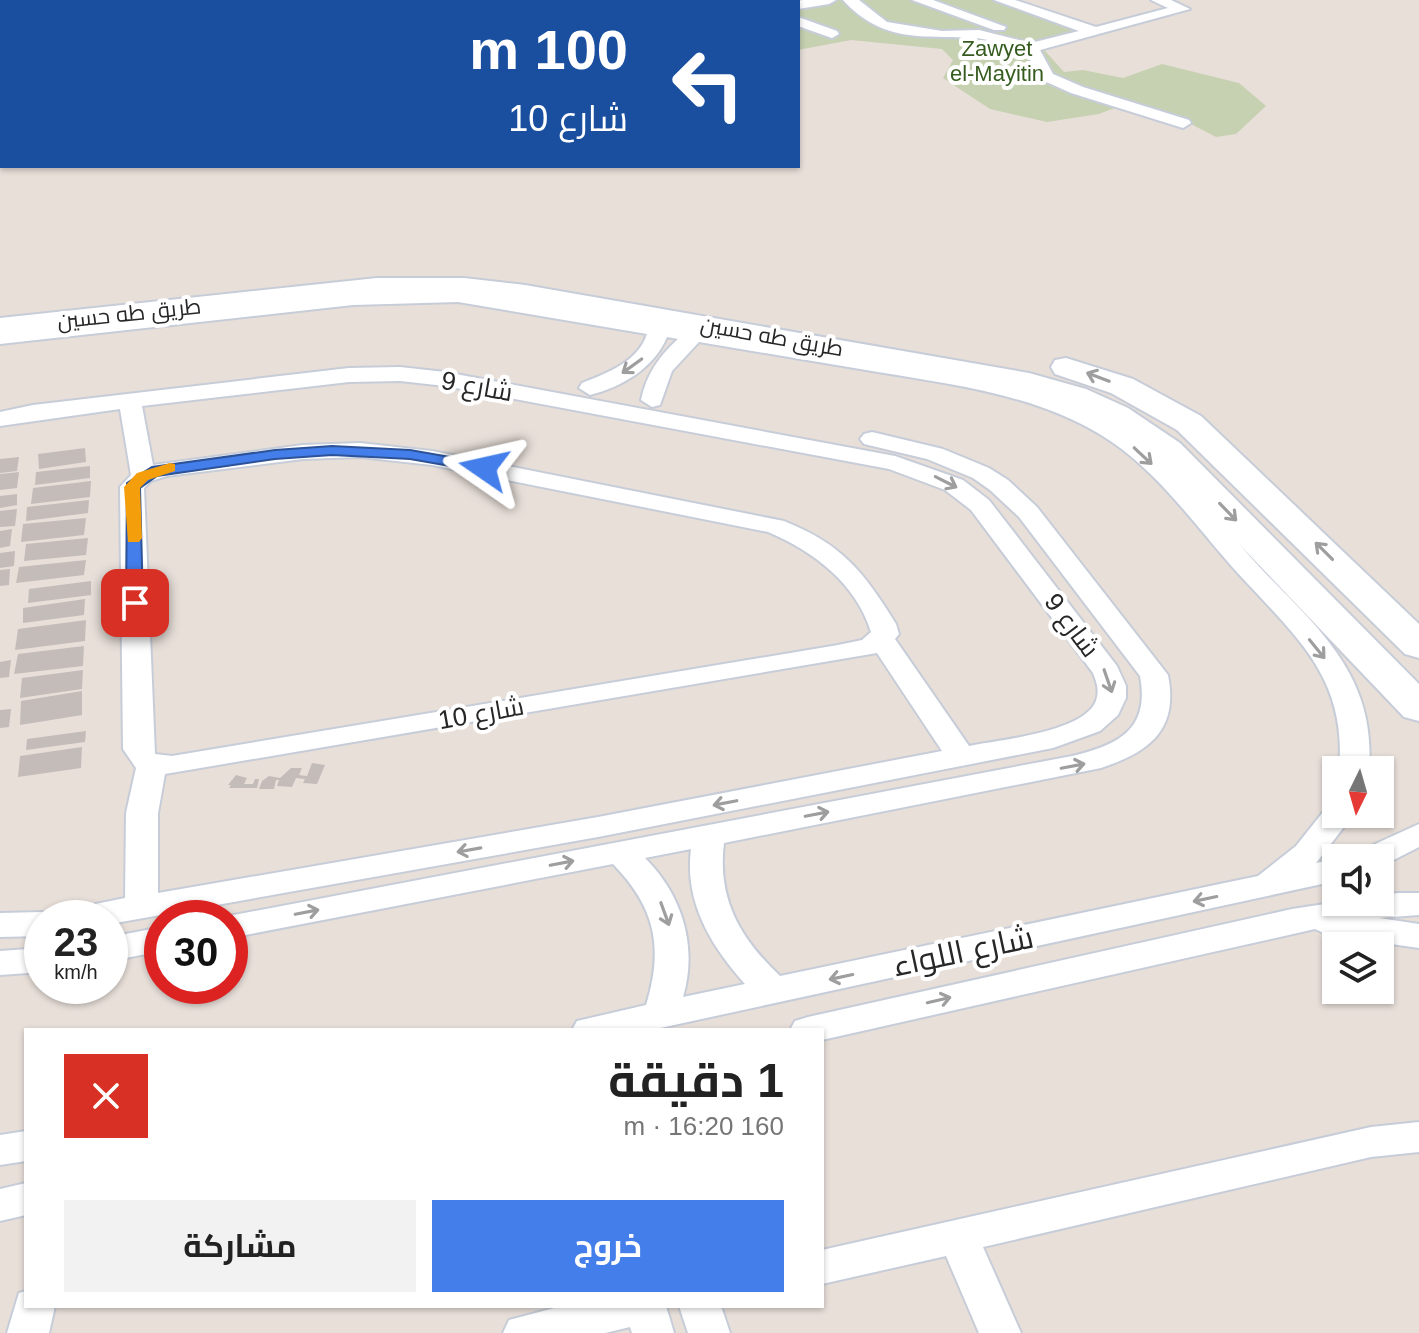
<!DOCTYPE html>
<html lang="ar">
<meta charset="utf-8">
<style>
:root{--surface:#fff;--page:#f2f2f2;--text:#222;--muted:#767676;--accent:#447eea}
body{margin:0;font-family:Arial,Cairo,sans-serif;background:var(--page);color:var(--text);direction:rtl;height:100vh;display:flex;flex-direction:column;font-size:30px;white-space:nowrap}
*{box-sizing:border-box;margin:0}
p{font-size:26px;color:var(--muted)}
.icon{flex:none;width:44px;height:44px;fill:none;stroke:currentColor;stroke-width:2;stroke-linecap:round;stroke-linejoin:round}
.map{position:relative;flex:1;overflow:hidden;direction:ltr}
.drawer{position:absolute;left:24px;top:1028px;width:800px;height:280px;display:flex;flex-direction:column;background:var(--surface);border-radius:0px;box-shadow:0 2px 6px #0004;direction:rtl}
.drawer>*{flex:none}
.hud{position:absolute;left:0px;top:0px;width:800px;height:168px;box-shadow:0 2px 6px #0004;direction:rtl;background:#1a4fa0;color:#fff;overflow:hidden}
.needle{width:52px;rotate:185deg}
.fabs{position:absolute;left:1322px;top:756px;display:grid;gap:16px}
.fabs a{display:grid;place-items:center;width:72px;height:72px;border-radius:0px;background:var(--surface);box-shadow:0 2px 6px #0004;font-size:40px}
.speed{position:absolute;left:24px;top:900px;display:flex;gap:16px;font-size:40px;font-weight:700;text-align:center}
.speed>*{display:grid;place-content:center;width:104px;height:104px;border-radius:50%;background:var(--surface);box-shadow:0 2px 6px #0004;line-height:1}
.speed small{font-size:20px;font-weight:400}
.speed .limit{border:12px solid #d22;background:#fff;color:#111}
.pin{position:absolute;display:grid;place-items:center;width:68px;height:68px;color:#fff;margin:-34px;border-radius:16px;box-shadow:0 4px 12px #0006}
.me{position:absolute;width:88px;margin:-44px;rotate:281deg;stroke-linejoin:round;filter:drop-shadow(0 0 6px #0008)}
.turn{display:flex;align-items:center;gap:28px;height:168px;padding:0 40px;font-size:36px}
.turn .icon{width:104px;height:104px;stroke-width:2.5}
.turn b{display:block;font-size:56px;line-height:68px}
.round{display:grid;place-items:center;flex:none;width:84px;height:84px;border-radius:0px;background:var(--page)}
.overview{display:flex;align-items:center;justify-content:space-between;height:136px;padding:0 40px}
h1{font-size:48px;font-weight:700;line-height:60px}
.button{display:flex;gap:16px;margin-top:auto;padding:16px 40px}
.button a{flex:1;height:92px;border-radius:0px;background:var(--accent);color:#fff;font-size:32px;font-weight:700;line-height:92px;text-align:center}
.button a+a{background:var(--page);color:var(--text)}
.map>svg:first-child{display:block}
.cemetery{fill:#c6d1b1}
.building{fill:#c3bcb9}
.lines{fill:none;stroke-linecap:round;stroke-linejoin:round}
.minor-casing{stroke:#c7cdd8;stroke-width:4}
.secondary-casing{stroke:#c7cdd8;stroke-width:4}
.minor{fill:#fff;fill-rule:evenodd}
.secondary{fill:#fff;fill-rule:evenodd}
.oneway{stroke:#9e9e9e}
.route{fill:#447eea;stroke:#2c5298;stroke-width:2}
.slow{fill:#f59e0b}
.labels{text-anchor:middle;stroke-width:8;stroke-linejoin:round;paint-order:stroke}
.far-park-label{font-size:22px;fill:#355c1e;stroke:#fff}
.far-street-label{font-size:22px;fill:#272727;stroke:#fff}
.street-label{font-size:26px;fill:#272727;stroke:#fff}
.near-street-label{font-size:32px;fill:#272727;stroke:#fff}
</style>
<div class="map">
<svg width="1419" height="1333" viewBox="0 0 1419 1333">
<rect width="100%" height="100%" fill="#e8dfd9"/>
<path class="cemetery" d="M680 0H998L1094 32 1038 43 1064 72 1083 70 1123 78 1162 64 1239 83 1266 106 1236 134 1216 137 1189 123 1122 105 1099 114 1047 122 990 109 943 78 953 60 942 49 851 40 798 50V2Z"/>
<path class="building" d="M85 448 86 462 39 469 38 454Z
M19 457 17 471 0 473V459Z
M90 466V478L35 485 36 472Z
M19 472 17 488 0 490V474Z
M91 481 90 497 31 504 33 488Z
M17 494V505L0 508V496Z
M89 500 88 513 26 521 27 507Z
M17 509 15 526 0 527V511Z
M86 518 84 535 21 542 23 524Z
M12 529 10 546 0 548V531Z
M88 538 86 555 24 561 26 544Z
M15 551 14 566 0 568V553Z
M86 560 84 575 16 583 19 567Z
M10 569 9 585 0 586V570Z
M91 581V595L28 603 29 589Z
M85 599 84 615 23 623V608Z
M86 620 85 641 15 650 18 629Z
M84 646 83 666 14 674 18 654Z
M11 660 9 677 0 678V662Z
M83 670 82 689 20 698 22 678Z
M82 691V715L20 725 21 701Z
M11 709 9 727 0 728V710Z
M86 731 85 742 26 750 27 739Z
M82 747 81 768 18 777 20 756Z
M312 763 325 765 317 784 303 783 305 779 296 778 292 787 277 786 279 780H276L274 789H259L262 781 269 776 280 778 291 768H302L299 775 307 776Z
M236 775 247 778 244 784H253L255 779H259L257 788H229L231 785H228Z"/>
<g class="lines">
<g class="minor-casing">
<path id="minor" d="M803 0H836L829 4 798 9V2H793Z
M843 0H859L887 22 942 31 979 30 1031 43 1079 31 994 0H1015L1096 27 1168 8 1151 0H1171L1190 9 1040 50 1053 74 1083 87 1189 120 1191 123 1183 128 1071 93 1042 80 1025 51C1010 47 992 40 976 38 924 35 883 44 843 0Z
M912 0H933L1006 27 1004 30H994Z
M798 17 837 31 839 34 832 38 798 26Z
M458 290C579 310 700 330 821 350 922 367 1034 374 1123 429 1181 464 1221 527 1267 575 1325 634 1376 681 1369 770H1339C1347 683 1302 642 1247 583 1206 540 1171 487 1123 450 1054 397 962 386 878 372 818 362 759 352 699 342L672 371 660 405 652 407 641 400C646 375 659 356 678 339L667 337C654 368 622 387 590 395L579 388 582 383C607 373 638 362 647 334L458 302 353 305 0 344V332L353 293Z
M400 367 445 372 895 456 963 480 989 500 1117 666 1126 686V698L1118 715 1100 731 1053 748 598 837 110 924V918H61L66 910 125 898 126 813 136 768 123 749 120 487 131 475 120 409 0 426V412L33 405 349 368ZM400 381 445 386 889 469 945 490 971 510 1093 673C1096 681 1099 688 1097 697 1091 732 997 740 969 746L895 639 899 634 896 624C864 572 842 544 784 521L432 451 360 443 303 445 153 465 142 406 349 382ZM360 457 432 465 768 532C813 551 856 583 871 632L862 640 838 645 172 756 155 754 144 488 151 481 167 476 303 459ZM877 653 942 751 598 817 158 893V813L165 774Z
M872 432 943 449 989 468 1008 480 1037 507 1168 675C1179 730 1149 752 1101 768L724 843C717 899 740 938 780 976L1258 876 1296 846 1327 807 1336 804V814H1354L1316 863 1336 859V881L651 1030H572L577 1021 646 1005C664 947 655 907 613 864L230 938V918H218L1072 756C1119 745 1150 729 1140 676L1019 517 990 490 973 478 927 459 864 444 860 439 864 434ZM691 849C684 902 711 946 745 984L683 997C698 946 682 895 645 858Z
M1419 824V847L1380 867V858H1357L1362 850Z
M1398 893H1419V915L1379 918 1419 924V948L1328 935 1315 929 822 1040V1030H790L795 1021 808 1017 1292 909 1338 902H1380V895Z
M42 912 55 918H42V936L0 937V913Z
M162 927V951L110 961V937Z
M42 948V972L0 975V951Z
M1419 1122V1152L1371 1157 983 1247 1021 1333H979L946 1256 822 1284V1250L1371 1127Z
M26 1131V1161L0 1165V1135Z
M26 1183V1215L0 1221V1189Z
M26 1291V1306H55L49 1333H7L19 1293Z
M562 1306H666L674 1333H632L630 1327 605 1333H503L509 1320Z
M679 1306H721L730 1333H688Z"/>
</g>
<g class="secondary-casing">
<path id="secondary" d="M377 278H464L525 285 1029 373 1086 389 1128 408 1180 443 1419 684V721L1404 717 1156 457 1106 422 1064 403 1024 391 525 303 464 296H377L0 336V318Z
M1066 358 1133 379 1201 416 1419 624V658L1405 654 1177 430 1111 393 1055 374 1051 367 1055 360Z"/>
</g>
<use href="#minor" class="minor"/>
<use href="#secondary" class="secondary"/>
</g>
<defs><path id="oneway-shaft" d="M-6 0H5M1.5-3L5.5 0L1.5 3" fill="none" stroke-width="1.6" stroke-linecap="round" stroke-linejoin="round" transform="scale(2)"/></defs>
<g class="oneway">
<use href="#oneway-shaft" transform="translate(632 366) rotate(144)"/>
<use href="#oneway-shaft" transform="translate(1098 377) rotate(-159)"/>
<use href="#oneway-shaft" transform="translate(1143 456) rotate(43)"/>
<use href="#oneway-shaft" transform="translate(946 482) rotate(27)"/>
<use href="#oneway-shaft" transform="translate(1228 512) rotate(46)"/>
<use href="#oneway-shaft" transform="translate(1324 551) rotate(-135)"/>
<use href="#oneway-shaft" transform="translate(1317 649) rotate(51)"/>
<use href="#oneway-shaft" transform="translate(1108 681) rotate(71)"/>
<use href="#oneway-shaft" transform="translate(1073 766) rotate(-11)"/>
<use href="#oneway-shaft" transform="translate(725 803) rotate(169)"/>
<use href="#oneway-shaft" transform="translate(817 814) rotate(-11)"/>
<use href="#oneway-shaft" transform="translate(469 850) rotate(170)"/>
<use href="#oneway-shaft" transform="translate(562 863) rotate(-11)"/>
<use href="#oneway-shaft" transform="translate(1205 899) rotate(168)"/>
<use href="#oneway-shaft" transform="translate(307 912) rotate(-11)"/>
<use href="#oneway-shaft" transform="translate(665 914) rotate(70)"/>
<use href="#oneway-shaft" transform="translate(841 977) rotate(168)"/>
<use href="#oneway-shaft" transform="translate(939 1000) rotate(-13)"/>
</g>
<path class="route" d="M332 446 410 450 484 463 492 468 484 472 410 459 332 455 275 459 157 476 140 488 143 603 135 608 129 607 126 603 127 483 152 467 275 450Z"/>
<path class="slow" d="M170 463 175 464V471L148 480 140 488 142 538 139 542H128L124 487 137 473Z"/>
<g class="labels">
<g class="far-park-label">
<text x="997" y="56">Zawyet<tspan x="997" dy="25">el-Mayitin</tspan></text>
</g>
<g class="far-street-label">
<text transform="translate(129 313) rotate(-6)" y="8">طريق طه حسين</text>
<text transform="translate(772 336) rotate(10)" y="8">طريق طه حسين</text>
</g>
<g class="street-label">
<text transform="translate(477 386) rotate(10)" y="9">شارع 9</text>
<text transform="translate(1072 625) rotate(53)" y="9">شارع 9</text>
<text transform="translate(481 713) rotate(-10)" y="9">شارع 10</text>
</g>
<g class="near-street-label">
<text transform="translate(963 951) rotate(-12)" y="11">شارع اللواء</text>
</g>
</g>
</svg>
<div class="fabs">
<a><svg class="needle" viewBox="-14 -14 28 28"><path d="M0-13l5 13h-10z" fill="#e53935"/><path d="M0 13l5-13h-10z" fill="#767676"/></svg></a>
<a><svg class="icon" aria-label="sound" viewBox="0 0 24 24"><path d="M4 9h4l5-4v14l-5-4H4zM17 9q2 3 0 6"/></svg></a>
<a><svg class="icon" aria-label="layers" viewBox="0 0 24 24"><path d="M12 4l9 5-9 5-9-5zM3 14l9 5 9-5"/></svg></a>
</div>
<div class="speed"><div>23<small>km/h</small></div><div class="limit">30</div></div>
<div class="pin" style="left:135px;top:603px;background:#d93025"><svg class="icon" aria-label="arrive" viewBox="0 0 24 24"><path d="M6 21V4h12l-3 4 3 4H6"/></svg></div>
<svg class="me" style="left:484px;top:468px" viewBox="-20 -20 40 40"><path d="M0-17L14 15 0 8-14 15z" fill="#447eea" stroke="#fff" stroke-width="4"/></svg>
<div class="hud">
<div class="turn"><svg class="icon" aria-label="left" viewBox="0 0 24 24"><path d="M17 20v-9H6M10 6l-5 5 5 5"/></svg><div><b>100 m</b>شارع 10</div></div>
</div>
<section class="drawer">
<div class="overview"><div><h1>1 دقيقة</h1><p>160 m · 16:20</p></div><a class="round" style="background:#d93025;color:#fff"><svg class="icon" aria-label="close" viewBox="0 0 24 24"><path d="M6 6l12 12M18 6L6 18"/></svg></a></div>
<div class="button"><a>خروج</a><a>مشاركة</a></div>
</section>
</div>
